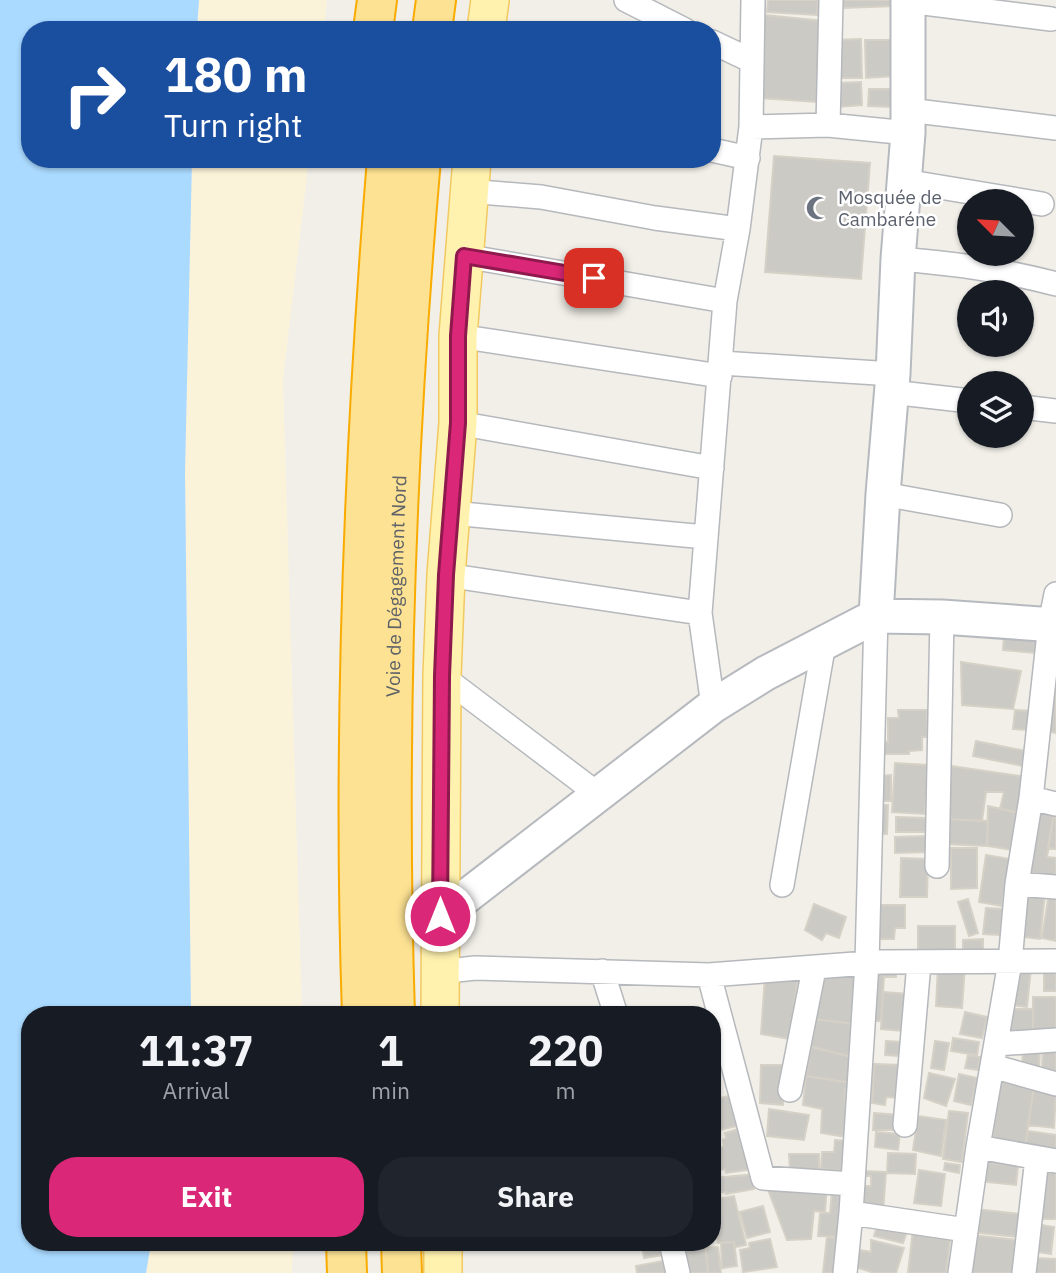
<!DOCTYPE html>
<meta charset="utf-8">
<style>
:root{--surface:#171b24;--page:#20242c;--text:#f1f3f6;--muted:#9ea1a6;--accent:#db2777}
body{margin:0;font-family:"IBM Plex Sans",sans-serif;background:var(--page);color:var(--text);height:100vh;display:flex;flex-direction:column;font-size:26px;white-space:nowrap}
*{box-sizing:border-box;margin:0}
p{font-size:23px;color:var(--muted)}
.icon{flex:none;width:38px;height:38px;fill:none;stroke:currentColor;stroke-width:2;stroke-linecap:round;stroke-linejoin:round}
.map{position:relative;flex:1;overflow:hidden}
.panel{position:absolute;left:21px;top:1006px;width:700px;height:245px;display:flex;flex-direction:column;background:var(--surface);border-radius:28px;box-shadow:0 2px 5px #0004}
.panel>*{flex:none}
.top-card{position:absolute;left:21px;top:21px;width:700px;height:147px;border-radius:28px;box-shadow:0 2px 5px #0004;background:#1a4fa0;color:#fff;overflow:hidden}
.needle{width:46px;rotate:294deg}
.buttons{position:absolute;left:957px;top:189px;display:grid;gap:14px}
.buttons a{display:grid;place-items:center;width:77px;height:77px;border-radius:50%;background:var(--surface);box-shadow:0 2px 5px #0004;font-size:35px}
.pin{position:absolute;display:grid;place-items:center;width:60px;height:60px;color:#fff;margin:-30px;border-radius:14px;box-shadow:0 4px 10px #0006}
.me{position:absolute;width:77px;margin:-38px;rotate:0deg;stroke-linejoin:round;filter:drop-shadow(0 0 5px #0008)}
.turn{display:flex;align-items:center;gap:24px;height:147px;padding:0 28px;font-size:32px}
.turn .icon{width:91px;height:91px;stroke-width:2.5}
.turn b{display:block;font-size:49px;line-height:60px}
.eta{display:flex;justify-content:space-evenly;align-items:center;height:119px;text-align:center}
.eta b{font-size:42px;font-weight:700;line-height:49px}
.action{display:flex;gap:14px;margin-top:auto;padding:14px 28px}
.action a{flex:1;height:80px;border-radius:28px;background:var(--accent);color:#fff;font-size:28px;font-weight:700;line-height:80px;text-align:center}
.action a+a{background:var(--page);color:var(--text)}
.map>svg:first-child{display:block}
.sand{fill:#fbf3d9}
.water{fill:#aadaff}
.building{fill:#cccac5;stroke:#d6d1c6;stroke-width:2}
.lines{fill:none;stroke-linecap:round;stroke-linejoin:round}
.street-casing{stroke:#b5b8bc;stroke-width:26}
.secondary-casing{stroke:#b6babf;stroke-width:37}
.primary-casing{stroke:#f2c960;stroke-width:40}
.highway-casing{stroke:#f9ab00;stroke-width:42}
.street{stroke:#fff;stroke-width:23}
.secondary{stroke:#fff;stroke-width:33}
.primary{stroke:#fff2af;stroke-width:37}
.highway{stroke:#fde293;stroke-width:38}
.route-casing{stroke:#8e194d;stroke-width:18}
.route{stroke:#db2777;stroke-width:12}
.labels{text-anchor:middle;stroke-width:5;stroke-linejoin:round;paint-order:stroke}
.worship-label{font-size:19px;fill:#5b616d;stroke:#fff;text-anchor:start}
.street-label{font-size:19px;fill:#5f6368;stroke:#fff}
</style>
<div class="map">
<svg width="1056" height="1273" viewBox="0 0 1056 1273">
<rect width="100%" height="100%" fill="#f1efe8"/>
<path class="sand" d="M199 0H327L324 30H197Z
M192 159H309L283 380 302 1015H191L185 472Z
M151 1243H293L292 1273H146Z"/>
<path class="water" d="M0 0H199L197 30H30V159H192L185 472 191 1015H30V1242L151 1243 146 1273H0Z"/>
<path class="building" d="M768 0H818L817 15 767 12Z
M843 0H894L895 6 843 8Z
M764 15 824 21 817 102 757 98Z
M861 39 862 78H836L834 40Z
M865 40H891L894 76 866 78Z
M861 82 862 105 837 107V83Z
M869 89H894L893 107 868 106Z
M774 156 870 163 861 279 765 272Z
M1004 635 1038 638 1036 653 1003 650Z
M961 662 1021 671 1013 709 962 705Z
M1052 675 1056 676V733L1047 731Z
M898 710H927V737H922V750L909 751V754H874V742H888V718H899Z
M1015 710 1031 711 1029 730 1013 729Z
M976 741 1026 751 1023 766 973 756Z
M895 763 928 765 925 814 892 812Z
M951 766 1027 777 1019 813 1000 809 1004 792H986L982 821 948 819Z
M891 775V801H876V776Z
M873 805H888L887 834 873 833Z
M988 806 1019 813 1013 850 987 846Z
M1038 810 1054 813 1047 857 1056 858V878L1027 875Z
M1054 813H1056V849L1048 848Z
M896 817 927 818V832H896Z
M943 819 988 821 987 846 943 844Z
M927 836V852L895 853V837Z
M951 848H977V888L951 889Z
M986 855 1010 859 1002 906 979 902Z
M901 858 928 859 927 897H900Z
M1021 892 1045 894 1040 939 1016 936Z
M1049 893 1056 894V941L1042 938Z
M968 899 978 933 969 936 958 902Z
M814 904 846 917 839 938 826 933 822 940 805 930Z
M876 905H905V928H895L894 939H875Z
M986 908 1003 909 1000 935 983 934Z
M918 926H955V953H918Z
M983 939V951L963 952V940Z
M874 963H895L896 977H884L881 1021H870Z
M938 965 965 966 962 1008 936 1006Z
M1015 967 1031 968 1027 1007 1011 1005Z
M1044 969H1056V991H1044Z
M798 975 790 1039 761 1034 765 976Z
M824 976 855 977 854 1024 813 1019Z
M883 992 908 994 904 1031 881 1029Z
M1033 997H1056V1033H1033Z
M1010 1009H1033V1033L1009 1034Z
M965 1012 987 1017 982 1038 960 1034Z
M813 1019 854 1024 852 1057 809 1046Z
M953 1038 979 1042 977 1055 951 1051Z
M886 1041 901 1042 900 1056 885 1055Z
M935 1041 949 1043 944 1070 931 1068Z
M1056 1041V1071L1042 1070 1043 1042Z
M811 1047 852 1057V1083L806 1076Z
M1023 1049 1040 1050 1039 1069 1022 1068Z
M968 1055 980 1057 978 1070 965 1068Z
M874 1064 903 1065 900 1098 886 1097 885 1105 872 1103Z
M761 1065H784L783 1105 760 1103Z
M929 1073 955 1079 946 1106 924 1098Z
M959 1074 977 1078 971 1105 954 1101Z
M806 1076 852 1083V1091L845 1090 846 1137 821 1133 822 1109 803 1105Z
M1000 1082 1034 1087 1025 1147 992 1142Z
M1034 1087 1056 1090 1054 1128 1028 1125Z
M737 1094 745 1124 712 1132V1100Z
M769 1109 809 1115 804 1140 767 1136Z
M949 1111 968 1113 962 1162 943 1159Z
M874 1113 900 1115 899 1130H873Z
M918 1116 946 1120 941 1156 913 1150Z
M742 1128 754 1169 726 1173 725 1169 718 1170 715 1149 724 1147 723 1140 726 1138 725 1133Z
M1028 1131 1056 1135V1152L1025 1147Z
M876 1132 900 1134 898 1150 875 1147Z
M835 1140 847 1141 846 1171 821 1169 822 1152H834Z
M888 1153 916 1154 915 1174 887 1173Z
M789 1154H819V1169L790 1170Z
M981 1162 1018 1166 1016 1185 979 1181Z
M945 1163 960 1165 959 1173 944 1170Z
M919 1170 945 1174 941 1206 914 1203Z
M1044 1170 1056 1173V1219H1040Z
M862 1171 886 1172 883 1212 860 1208 862 1186H871V1176H862Z
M757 1174 758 1185H754V1189L726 1194V1192L715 1193 713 1178Z
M764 1179 827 1186 825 1212 814 1211 811 1239 787 1240Z
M832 1191 844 1192 841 1237 818 1236 820 1213H830Z
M734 1196 746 1245 735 1247 734 1242 718 1243 715 1220H712V1200Z
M763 1206 770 1232 747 1238 740 1212Z
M975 1209 1020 1214 1017 1237 972 1232Z
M878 1223 908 1229 903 1243 874 1236Z
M1041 1225 1054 1227 1051 1254 1038 1252Z
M913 1229 951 1233 946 1273H908Z
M971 1235 1018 1240 1014 1273H967Z
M827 1237 841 1239 837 1273H823Z
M770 1239 777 1267 743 1272 740 1250 750 1248 749 1243Z
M871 1240 904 1248 896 1273H874L856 1267 859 1250 871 1252Z
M650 1242H664L671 1273H637L636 1266 663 1261V1255L644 1258 642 1246Z
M674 1242H705L708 1273H679Z
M734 1242 737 1266 722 1268 721 1243Z
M718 1247 721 1273H708L706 1248Z
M1036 1258 1056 1259V1273H1036Z"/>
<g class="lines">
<g class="street-casing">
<path id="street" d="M626 0 685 30
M908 1 1051 19
M712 42 750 60
M908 110 1056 128
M828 125 831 0
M751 127 828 125 908 133
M712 150 748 158
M904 181 1042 204
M468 191 541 197 655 218 738 229
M464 256 725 301
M898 259C951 263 1004 270 1056 284
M458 336 720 376
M721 363 893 374
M891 392 970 401
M1022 407 1056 411
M458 423 712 468
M883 494 1000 515
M452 513 705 537
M446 575 700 613
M442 676 599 795
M713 706 700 613 725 301 738 229 751 127 753 0
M1031 798 1056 804
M937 866 942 617
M1017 884 1056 887
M782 885 824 643
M602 971 616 1015
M439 972 475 968 709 975 881 962 1056 961
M709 975 763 1178 853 1184
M996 1044 1056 1040
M992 1066 1056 1084
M790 1090 814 969
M905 1125 919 963
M978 1147 1056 1161
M851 1213 966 1230
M671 1242 678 1273
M845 1273 851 1213 867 963 876 616
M960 1273 978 1147 1010 962 1017 884 1031 798 1050 624 1056 594
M1024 1273 1037 1158"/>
</g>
<g class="secondary-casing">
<path id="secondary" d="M876 616 883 494 893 374 898 259 908 133V0
M441 916 713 706 766 673 876 616 942 617 1056 625"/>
</g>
<g class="primary-casing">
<path id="primary" d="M486 30 490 0
M440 1015 442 676 446 575 458 423V336L472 159
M443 1242V1273"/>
</g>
<g class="highway-casing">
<g id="highway">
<path d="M373 30 377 0"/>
<path d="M432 30 436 0"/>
<path d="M362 1015C352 730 364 444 387 159"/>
<path id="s1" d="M395 1015C386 730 396 443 421 159"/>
<path d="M346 1242 347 1273"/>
<path d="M401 1242 402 1273"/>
</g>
</g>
<use href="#street" class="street"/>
<use href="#secondary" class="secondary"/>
<use href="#primary" class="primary"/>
<use href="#highway" class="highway"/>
</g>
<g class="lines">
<g class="route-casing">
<path id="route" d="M440 916 442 676 446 575 458 423V336L464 256 594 278"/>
</g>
<use href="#route" class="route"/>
</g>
<defs>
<g id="mosque-bare" transform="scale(1.89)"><path d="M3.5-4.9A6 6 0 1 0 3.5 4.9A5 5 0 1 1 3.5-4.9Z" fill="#6b7280" stroke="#fff" stroke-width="2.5" paint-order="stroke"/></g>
</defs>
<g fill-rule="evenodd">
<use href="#mosque-bare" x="818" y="208"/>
</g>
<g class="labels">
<g class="worship-label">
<text x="838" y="204">Mosquée de<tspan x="838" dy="22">Cambaréne</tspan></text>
</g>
<g class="street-label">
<text dy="7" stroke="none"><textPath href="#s1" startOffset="429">Voie de Dégagement Nord</textPath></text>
</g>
</g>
</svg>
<div class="buttons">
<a><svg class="needle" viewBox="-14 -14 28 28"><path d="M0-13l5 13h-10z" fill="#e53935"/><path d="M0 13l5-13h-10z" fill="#9ea1a6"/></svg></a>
<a><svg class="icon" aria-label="sound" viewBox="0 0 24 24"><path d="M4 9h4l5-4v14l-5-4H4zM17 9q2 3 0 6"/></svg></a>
<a><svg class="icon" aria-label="layers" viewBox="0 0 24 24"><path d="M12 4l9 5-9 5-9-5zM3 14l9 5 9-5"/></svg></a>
</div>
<div class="pin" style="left:594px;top:278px;background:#d93025"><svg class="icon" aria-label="arrive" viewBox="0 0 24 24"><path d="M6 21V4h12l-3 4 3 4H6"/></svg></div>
<svg class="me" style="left:440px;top:916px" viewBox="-20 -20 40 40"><circle r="17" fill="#db2777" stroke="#fff" stroke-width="3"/><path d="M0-11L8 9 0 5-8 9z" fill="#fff"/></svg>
<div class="top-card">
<div class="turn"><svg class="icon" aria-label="right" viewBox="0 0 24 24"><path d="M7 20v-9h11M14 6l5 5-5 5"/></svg><div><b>180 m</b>Turn right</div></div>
</div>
<section class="panel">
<div class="eta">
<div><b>11:37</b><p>Arrival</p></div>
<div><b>1</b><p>min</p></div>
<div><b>220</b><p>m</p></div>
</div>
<div class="action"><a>Exit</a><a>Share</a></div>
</section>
</div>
